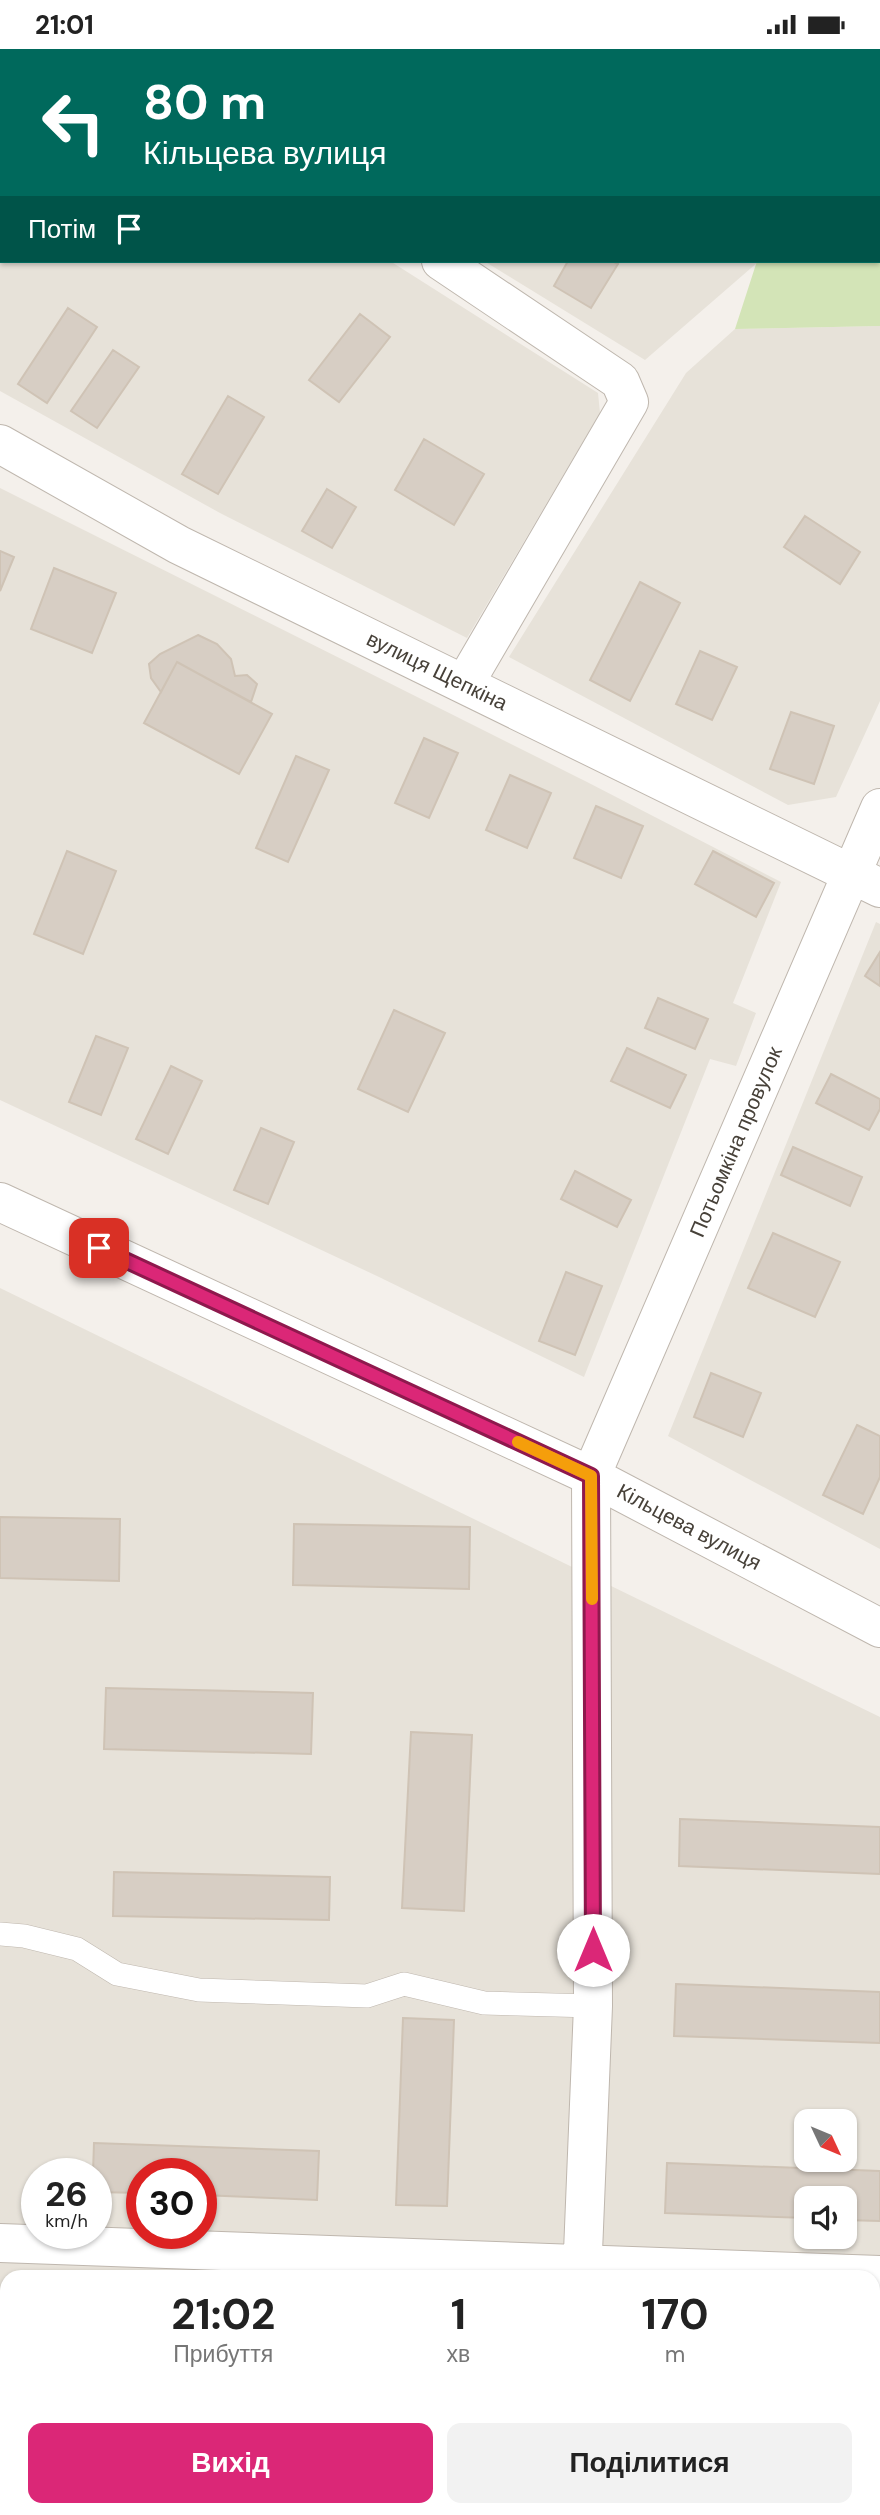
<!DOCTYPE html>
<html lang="uk">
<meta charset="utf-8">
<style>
:root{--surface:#fff;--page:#f2f2f2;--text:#222;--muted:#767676;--accent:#db2777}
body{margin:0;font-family:"DM Sans",sans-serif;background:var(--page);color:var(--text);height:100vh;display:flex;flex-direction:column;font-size:26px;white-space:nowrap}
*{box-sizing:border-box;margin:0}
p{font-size:23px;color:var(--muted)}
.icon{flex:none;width:38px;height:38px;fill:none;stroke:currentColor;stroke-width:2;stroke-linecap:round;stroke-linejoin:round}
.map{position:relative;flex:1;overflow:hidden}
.drawer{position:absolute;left:0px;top:2221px;width:880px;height:247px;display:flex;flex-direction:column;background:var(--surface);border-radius:21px 21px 0 0;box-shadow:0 2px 5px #0004}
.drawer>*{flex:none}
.top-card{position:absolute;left:0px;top:0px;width:880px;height:214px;box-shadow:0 2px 5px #0004;background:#00695c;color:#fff;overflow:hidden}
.needle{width:46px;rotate:134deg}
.buttons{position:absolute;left:794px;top:2060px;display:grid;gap:14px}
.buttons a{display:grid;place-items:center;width:63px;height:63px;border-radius:14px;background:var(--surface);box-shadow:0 2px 5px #0004;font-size:35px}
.speed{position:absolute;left:21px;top:2109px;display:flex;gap:14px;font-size:35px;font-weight:700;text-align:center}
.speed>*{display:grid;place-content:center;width:91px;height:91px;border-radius:50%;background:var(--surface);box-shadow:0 2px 5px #0004;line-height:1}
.speed small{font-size:18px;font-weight:400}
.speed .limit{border:10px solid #d22;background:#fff;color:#111}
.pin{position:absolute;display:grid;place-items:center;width:60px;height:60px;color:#fff;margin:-30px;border-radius:14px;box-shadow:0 4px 10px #0006}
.me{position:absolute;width:77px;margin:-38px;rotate:0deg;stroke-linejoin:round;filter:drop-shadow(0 0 5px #0008)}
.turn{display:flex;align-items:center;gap:24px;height:147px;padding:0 28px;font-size:32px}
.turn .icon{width:91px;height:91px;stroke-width:2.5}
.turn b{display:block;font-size:49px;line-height:60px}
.then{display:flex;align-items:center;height:66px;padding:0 28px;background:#0003;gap:14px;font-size:26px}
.eta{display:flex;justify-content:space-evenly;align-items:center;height:119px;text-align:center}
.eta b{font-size:42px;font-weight:700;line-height:49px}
.action{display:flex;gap:14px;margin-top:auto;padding:14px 28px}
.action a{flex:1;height:80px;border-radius:14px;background:var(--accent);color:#fff;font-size:28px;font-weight:700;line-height:80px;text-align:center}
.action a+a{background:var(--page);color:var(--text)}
.status{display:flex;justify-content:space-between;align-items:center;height:49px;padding:0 35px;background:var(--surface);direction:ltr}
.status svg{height:19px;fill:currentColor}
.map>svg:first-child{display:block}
.residential{fill:#e7e2d9;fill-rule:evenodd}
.green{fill:#d3e4b7}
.building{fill:#d7cec4;stroke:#cfc3b5;stroke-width:2}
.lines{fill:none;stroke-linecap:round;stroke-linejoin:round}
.service-casing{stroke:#bfb7ae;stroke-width:24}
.minor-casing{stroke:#bfb7ae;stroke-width:40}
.service{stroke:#fff;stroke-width:23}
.minor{stroke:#fff;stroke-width:38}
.route-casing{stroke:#8e194d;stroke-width:18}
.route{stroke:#db2777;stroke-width:12}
.slow{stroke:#f59e0b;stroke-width:12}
.labels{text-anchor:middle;stroke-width:7;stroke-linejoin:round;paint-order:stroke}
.street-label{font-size:21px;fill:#474139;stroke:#fff}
</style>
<div class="status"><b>21:01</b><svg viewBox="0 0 49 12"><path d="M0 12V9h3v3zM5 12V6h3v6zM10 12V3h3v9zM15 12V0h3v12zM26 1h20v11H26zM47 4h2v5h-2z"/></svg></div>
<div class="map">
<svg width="880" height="2466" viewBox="0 0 880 2466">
<rect width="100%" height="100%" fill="#f4f0eb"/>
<path class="residential" d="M0 0 462 2H2V212H390L598 344 600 364 467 589 220 464 0 342Z
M484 212H757L758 213 645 311Z
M880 277V652L836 748 788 756 509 608 686 324 735 280Z
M0 439 587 733 781 833 733 954 756 964 736 1017 710 1010 584 1328 377 1227 0 1051Z
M876 873 880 875V1500L668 1387Z
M0 1239 880 1668V2466H0ZM807 2072H845V2110H807ZM37 2124H96V2184H37ZM142 2124H201V2184H142ZM807 2149H845V2188H807ZM7 2228H873V2460H7Z"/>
<path class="green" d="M460 0H880V277L735 280 757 212H878V2Z"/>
<path class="building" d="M568 212H612L618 215 591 259 554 237Z
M68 259 97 278 47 354 18 335Z
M360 265 390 288 339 353 309 331Z
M113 301 139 318 97 379 71 362Z
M228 347 264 368 218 445 182 425Z
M424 390 484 425 454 476 395 441Z
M327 440 356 458 332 499 302 482Z
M805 467 860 503 840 535 784 498Z
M0 502 14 508 0 542Z
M54 519 116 544 92 604 31 580Z
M640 533 680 554 630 652 590 631Z
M198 586 217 595 231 610 235 627 247 626 257 635 251 653 177 613 161 643 151 629 149 615 160 605Z
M700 602 737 618 712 671 676 655Z
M177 613 272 665 239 725 144 674Z
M791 663 834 677 814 735 770 720Z
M424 689 458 704 429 769 395 754Z
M296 707 329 721 288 813 256 799Z
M510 726 551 744 527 799 486 781Z
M596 757 643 777 621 829 574 809Z
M67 802 116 822 83 905 34 885Z
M713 802 774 834 756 868 695 835Z
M880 903V937L865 927Z
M658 949 708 970 695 1000 645 979Z
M394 961 445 984 408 1063 358 1040Z
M96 987 128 999 101 1066 69 1053Z
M627 999 686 1026 670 1059 611 1032Z
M171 1017 202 1032 168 1105 136 1090Z
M831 1025 880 1050V1060L869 1081 816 1054Z
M261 1079 294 1093 268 1155 234 1141Z
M793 1098 862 1128 850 1157 781 1126Z
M575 1122 631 1151 617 1178 561 1150Z
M773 1184 840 1213 815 1268 748 1239Z
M566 1223 602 1237 575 1306 539 1292Z
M711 1324 761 1344 743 1388 694 1368Z
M857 1376 880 1387V1428L863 1465 823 1446Z
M0 1468 120 1470 119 1532 0 1529Z
M294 1475 470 1478 469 1540 293 1536Z
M106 1639 313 1644 311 1705 104 1700Z
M411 1683 472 1686 464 1862 402 1859Z
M680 1770 880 1778V1825L679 1817Z
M114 1823 330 1828 329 1871 113 1867Z
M676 1935 880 1943V1994L674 1987Z
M403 1969 454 1971 447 2157 396 2156Z
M94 2094 319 2102 317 2151 201 2146V2124H142V2144L96 2143V2124H93Z
M667 2114 880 2122V2172L845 2171V2149H807V2169L665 2164Z
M873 2307H880V2466H831L832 2460H873Z
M282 2460H302L307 2466H276Z
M664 2460H721V2466H664Z"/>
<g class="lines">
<g class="service-casing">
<path id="service" d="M0 1885 24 1887 77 1900 117 1925 199 1941 367 1947 404 1935 484 1954 593 1957
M232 2466 233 2460"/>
</g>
<g class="minor-casing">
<path id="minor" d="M441 212 620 332 629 353 465 634
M0 395 179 496 880 839
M0 1153 591 1427 880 1579
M0 2194 880 2226
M582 2228 593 1957 591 1427 880 759
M565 2466V2460"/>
</g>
<use href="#service" class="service"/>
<use href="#minor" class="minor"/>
</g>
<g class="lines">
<g class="route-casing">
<path id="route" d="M99 1199 591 1427 593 1901"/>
</g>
<use href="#route" class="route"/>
<path class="slow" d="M518 1393 591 1427 592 1550"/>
</g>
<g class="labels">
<g class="street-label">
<text transform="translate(437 622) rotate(26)" y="7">вулиця Щепкіна</text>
<text transform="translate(736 1093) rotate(-67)" y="7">Потьомкіна провулок</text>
<text transform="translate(689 1478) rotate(28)" y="7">Кільцева вулиця</text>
</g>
</g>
</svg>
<div class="buttons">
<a><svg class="needle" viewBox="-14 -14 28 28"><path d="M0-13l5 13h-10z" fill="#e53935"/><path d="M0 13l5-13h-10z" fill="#767676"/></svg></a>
<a><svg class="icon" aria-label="sound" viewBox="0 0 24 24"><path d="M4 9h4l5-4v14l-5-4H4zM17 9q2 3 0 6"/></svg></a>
</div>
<div class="speed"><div>26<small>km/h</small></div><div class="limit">30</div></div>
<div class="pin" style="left:99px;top:1199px;background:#d93025"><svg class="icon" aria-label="arrive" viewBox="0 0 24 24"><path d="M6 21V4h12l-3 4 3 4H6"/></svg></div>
<svg class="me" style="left:593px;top:1901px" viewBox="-20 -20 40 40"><circle r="19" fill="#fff"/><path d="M0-13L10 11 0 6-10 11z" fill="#db2777"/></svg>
<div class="top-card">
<div class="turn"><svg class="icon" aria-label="left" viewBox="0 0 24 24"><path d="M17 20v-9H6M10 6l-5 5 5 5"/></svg><div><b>80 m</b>Кільцева вулиця</div></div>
<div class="then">Потім<svg class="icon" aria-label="arrive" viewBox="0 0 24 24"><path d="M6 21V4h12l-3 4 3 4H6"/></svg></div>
</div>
<section class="drawer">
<div class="eta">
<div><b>21:02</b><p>Прибуття</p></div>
<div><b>1</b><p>хв</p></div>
<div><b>170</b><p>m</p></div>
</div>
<div class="action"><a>Вихід</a><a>Поділитися</a></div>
</section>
</div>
